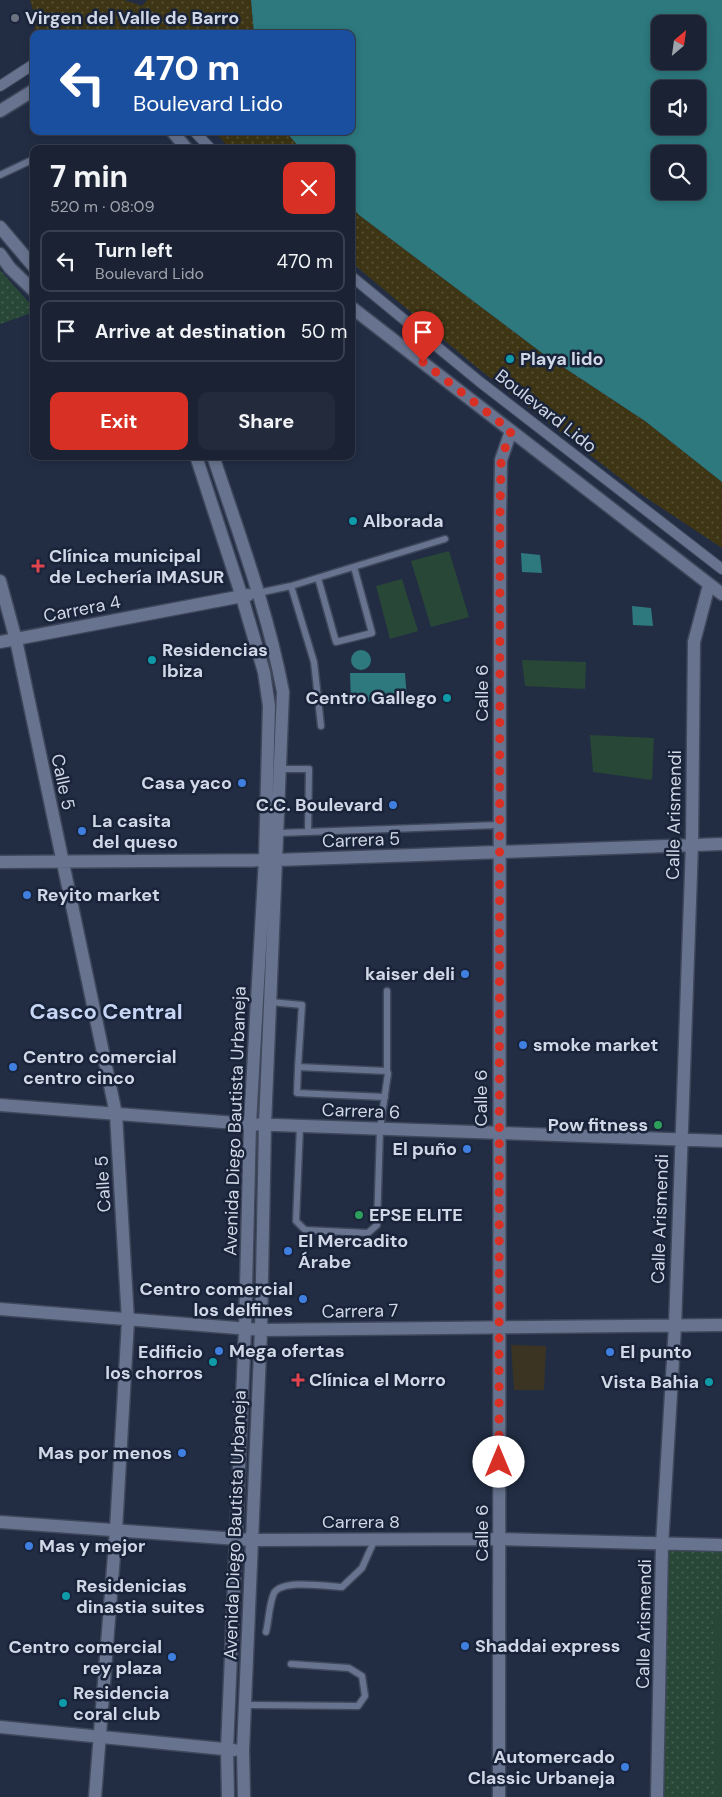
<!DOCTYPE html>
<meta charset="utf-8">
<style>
:root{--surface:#1a2233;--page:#232a3b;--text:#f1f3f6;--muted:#9fa4ac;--line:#383f4e;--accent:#d93025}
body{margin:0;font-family:"DM Sans",sans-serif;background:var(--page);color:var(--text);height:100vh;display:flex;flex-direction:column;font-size:19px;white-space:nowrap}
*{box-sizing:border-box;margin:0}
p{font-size:16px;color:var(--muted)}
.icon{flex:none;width:28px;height:28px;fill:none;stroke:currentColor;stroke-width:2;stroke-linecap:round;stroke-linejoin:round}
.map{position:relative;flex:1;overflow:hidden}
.drawer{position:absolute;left:30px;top:145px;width:325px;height:315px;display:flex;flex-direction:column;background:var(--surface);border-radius:10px;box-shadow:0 2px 8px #0003,0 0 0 1px var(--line)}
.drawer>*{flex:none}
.top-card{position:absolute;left:30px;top:30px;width:325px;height:105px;border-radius:10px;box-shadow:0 2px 8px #0003,0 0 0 1px var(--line);background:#1a4fa0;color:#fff;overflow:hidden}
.needle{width:32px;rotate:29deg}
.tools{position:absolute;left:651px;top:15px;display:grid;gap:10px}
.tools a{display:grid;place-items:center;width:55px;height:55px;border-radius:10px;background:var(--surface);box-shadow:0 2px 8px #0003,0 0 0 1px var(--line);font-size:25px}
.pin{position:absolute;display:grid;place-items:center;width:42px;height:42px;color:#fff;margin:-51px -21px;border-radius:50% 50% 50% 0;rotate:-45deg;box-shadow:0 0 5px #0007}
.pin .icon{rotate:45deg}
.me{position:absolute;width:55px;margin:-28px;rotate:0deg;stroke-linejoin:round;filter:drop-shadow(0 0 4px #0008)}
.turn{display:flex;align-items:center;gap:18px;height:105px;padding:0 20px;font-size:22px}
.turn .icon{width:65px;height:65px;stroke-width:2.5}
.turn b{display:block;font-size:35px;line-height:42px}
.round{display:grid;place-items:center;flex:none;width:52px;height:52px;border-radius:10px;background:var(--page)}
.summary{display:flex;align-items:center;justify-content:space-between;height:85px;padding:0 20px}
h1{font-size:30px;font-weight:700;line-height:38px}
.button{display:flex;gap:10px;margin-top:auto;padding:10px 20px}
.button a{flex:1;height:58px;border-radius:10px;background:var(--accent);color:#fff;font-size:20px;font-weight:700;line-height:58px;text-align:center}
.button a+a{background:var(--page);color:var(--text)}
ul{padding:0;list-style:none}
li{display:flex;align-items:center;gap:15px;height:62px;margin:0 10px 8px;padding:0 10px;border:2px solid var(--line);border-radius:10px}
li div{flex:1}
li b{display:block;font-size:19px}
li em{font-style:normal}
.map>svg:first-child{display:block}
.education{fill:#3b3423}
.sand{fill:url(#sand-dots)}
.park{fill:url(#park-dots)}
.pitch{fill:#284737}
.water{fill:#2d797e;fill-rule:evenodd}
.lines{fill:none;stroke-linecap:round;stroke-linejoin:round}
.service-casing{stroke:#3f475b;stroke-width:9}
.pedestrian-casing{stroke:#3f475b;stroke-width:12}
.minor-casing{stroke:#3f475b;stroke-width:15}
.service{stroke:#68748f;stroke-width:6}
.pedestrian{stroke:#68748f;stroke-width:10}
.minor{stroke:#68748f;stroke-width:12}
.route{stroke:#d93025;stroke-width:9;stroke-dasharray:0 16.2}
.worship-dot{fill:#6b7280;stroke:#192339;stroke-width:2}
.culture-dot{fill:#0f9aa8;stroke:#192339;stroke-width:2}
.health-dot{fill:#e0444e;stroke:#192339;stroke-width:2}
.shop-dot{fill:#3f7fe0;stroke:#192339;stroke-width:2}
.leisure-dot{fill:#2e9e5b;stroke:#192339;stroke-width:2}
.labels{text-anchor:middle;stroke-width:5;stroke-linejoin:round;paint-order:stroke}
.poi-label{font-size:18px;font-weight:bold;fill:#d0d7e6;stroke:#192339;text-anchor:start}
.street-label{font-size:18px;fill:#d0d7e6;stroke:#192339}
.district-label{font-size:22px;font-weight:bold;fill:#c7d6f4;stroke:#192339}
</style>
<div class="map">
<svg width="722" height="1797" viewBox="0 0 722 1797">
<defs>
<pattern id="sand-dots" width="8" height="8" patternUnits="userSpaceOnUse" patternTransform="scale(1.25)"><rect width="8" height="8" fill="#3d3514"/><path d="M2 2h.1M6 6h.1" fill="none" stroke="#585236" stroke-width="1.8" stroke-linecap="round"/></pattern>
<pattern id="park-dots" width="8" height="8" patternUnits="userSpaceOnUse" patternTransform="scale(1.25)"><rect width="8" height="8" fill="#284737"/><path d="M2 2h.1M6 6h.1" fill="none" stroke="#466154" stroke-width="1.8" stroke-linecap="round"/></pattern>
</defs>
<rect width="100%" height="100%" fill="#222d44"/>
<path class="education" d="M511 1345 546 1346 544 1390H514Z"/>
<path class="sand" d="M30 0H124L142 6 147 0H251L254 34H34L36 20Z
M214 131H285L301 149H230Z
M351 206 359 215 542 353 645 421 722 482V548L642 495 475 366 351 262Z"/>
<path class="park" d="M0 270 34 308V312L0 324Z
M662 1545 722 1546V1797H656Z"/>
<path class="pitch" d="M449 551 469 617 431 627 411 561Z
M402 579 418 631 390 639 376 586Z
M522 660 586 662 585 689 525 686Z
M590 735 654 738 652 780 593 772Z
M713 1614H722V1797H717Z"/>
<path class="water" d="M251 0H722V482L645 421 542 353 359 215 351 206V149H301L285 131H351V34H254ZM660 24H698V61H660ZM660 89H698V126H660ZM660 154H698V191H660Z
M521 553 540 555 542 573 522 572Z
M632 606 651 608 653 626 633 625Z
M351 660a10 10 0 1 1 20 0a10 10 0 1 1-20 0Z
M350 673H405L407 700 351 702Z"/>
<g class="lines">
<g class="service-casing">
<path id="service" d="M0 175 34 159
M318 578 336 642 372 633 354 567
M291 586 314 662 321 726
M258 593 291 586 445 539
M281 769H309L308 832
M279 833 498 825
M271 1002 302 1005 298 1067 387 1071 388 1073 380 1129 377 1225 368 1233 305 1230 296 1221 300 1126
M298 1067 297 1093 385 1097
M387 1071V991
M266 1632C269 1620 269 1604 274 1593 282 1579 326 1586 342 1587L362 1568 375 1539
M245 1705 358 1706 365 1696 362 1676 349 1668 291 1664"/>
</g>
<g class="pedestrian-casing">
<path id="pedestrian" d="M0 86 34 64
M194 131 211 149
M351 276 480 382 722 569"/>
</g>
<g class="minor-casing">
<path id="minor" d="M0 111 34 90
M172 131 187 149
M0 227 34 267
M0 254 10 268 34 291
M351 307 722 594
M196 456 242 597 264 672 269 706 265 859 250 1124 245 1329 227 1749 228 1797
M213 456C239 534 268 612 283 692L265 1125 261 1330 243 1750 244 1797
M0 581 16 640 116 1114 128 1321 116 1530 95 1797
M0 642 248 595
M0 862 277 860 722 844
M0 1105 250 1124 722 1141
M0 1309 261 1330 722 1325
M0 1522 252 1540 499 1539 722 1545
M0 1727 234 1750
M499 1797 500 519 501 460 511 431
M657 1797 662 1545 675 1326 692 844 694 642 709 585"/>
</g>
<use href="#service" class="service"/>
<use href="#pedestrian" class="pedestrian"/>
<use href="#minor" class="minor"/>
</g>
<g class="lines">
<path class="route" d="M423 362 511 431 501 460 500 519 499 1462"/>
</g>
<circle class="worship-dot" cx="15" cy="18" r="5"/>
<g class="culture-dot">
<circle cx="510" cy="359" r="5"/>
<circle cx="353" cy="521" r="5"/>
<circle cx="152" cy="660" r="5"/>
<circle cx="447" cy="698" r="5"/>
<circle cx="213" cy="1362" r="5"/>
<circle cx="709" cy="1382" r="5"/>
<circle cx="66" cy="1596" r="5"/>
<circle cx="63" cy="1703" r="5"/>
</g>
<g class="health-dot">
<path d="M35.5 558.5h5v5h5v5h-5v5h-5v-5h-5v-5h5z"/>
<path d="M295.5 1372.5h5v5h5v5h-5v5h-5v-5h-5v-5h5z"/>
</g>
<g class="shop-dot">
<circle cx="242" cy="783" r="5"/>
<circle cx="393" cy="805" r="5"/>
<circle cx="82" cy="831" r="5"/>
<circle cx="27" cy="895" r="5"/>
<circle cx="465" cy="974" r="5"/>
<circle cx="523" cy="1045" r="5"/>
<circle cx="13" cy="1067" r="5"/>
<circle cx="467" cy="1149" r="5"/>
<circle cx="288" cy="1251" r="5"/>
<circle cx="303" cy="1299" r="5"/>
<circle cx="219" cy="1351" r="5"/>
<circle cx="610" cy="1352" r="5"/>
<circle cx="182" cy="1453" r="5"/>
<circle cx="29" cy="1546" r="5"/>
<circle cx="465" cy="1646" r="5"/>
<circle cx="172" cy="1657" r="5"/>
<circle cx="625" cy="1767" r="5"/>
</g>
<g class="leisure-dot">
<circle cx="658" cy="1125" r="5"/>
<circle cx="359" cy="1215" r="5"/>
</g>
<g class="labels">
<g class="poi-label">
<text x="25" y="24">Virgen del Valle de Barro</text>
<text x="520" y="365">Playa lido</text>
<text x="363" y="527">Alborada</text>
<text x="49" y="562">Clínica municipal<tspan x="49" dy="21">de Lechería IMASUR</tspan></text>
<text x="162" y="656">Residencias<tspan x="162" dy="21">Ibiza</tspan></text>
<text x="437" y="704" text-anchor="end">Centro Gallego</text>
<text x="232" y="789" text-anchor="end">Casa yaco</text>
<text x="383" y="811" text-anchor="end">C.C. Boulevard</text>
<text x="92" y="827">La casita<tspan x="92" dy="21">del queso</tspan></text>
<text x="37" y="901">Reyito market</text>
<text x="455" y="980" text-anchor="end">kaiser deli</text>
<text x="533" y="1051">smoke market</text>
<text x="23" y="1063">Centro comercial<tspan x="23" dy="21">centro cinco</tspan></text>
<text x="648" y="1131" text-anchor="end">Pow fitness</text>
<text x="457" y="1155" text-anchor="end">El puño</text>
<text x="369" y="1221">EPSE ELITE</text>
<text x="298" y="1247">El Mercadito<tspan x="298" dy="21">Árabe</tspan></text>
<text x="293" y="1295" text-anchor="end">Centro comercial<tspan x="293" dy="21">los delfines</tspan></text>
<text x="229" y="1357">Mega ofertas</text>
<text x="203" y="1358" text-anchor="end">Edificio<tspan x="203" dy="21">los chorros</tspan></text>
<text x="620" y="1358">El punto</text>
<text x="309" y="1386">Clínica el Morro</text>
<text x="699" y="1388" text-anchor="end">Vista Bahia</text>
<text x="172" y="1459" text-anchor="end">Mas por menos</text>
<text x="39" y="1552">Mas y mejor</text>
<text x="76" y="1592">Residenicias<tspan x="76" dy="21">dinastia suites</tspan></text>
<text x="475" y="1652">Shaddai express</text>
<text x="162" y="1653" text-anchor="end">Centro comercial<tspan x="162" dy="21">rey plaza</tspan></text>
<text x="73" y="1699">Residencia<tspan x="73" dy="21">coral club</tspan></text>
<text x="615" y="1763" text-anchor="end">Automercado<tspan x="615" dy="21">Classic Urbaneja</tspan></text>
</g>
<g class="street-label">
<text transform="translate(546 411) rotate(38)" y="6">Boulevard Lido</text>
<text transform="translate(82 609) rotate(-11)" y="6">Carrera 4</text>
<text transform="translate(482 693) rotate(-90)" y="6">Calle 6</text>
<text transform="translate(63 782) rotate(78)" y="6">Calle 5</text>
<text transform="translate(674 815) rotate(-89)" y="6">Calle Arismendi</text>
<text transform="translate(361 840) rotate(-2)" y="6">Carrera 5</text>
<text transform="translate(481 1098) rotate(-90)" y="6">Calle 6</text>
<text transform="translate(361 1111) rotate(2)" y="6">Carrera 6</text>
<text transform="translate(235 1121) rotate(-88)" y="6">Avenida Diego Bautista Urbaneja</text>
<text transform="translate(103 1184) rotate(-93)" y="6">Calle 5</text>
<text transform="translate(660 1219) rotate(-88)" y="6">Calle Arismendi</text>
<text transform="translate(360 1311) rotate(-1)" y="6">Carrera 7</text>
<text x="361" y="1528">Carrera 8</text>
<text transform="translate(235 1525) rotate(-88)" y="6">Avenida Diego Bautista Urbaneja</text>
<text transform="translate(482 1533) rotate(-90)" y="6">Calle 6</text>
<text transform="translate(644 1624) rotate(-89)" y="6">Calle Arismendi</text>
</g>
<g class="district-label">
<text x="106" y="1019">Casco Central</text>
</g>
</g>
</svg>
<div class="tools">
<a><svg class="needle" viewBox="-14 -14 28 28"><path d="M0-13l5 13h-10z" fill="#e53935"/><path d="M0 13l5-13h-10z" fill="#9fa4ac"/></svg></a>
<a><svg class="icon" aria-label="sound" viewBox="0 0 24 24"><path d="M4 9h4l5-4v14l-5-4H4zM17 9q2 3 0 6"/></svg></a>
<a><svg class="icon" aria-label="search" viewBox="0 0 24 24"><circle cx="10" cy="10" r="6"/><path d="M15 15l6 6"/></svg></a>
</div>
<div class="pin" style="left:423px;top:362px;background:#d93025"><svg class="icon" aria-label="arrive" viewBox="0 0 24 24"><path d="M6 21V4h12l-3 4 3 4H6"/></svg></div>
<svg class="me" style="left:499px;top:1462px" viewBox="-20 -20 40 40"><circle r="19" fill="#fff"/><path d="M0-13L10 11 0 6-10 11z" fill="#d93025"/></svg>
<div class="top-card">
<div class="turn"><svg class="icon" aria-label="left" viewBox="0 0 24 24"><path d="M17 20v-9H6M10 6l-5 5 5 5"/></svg><div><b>470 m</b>Boulevard Lido</div></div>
</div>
<section class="drawer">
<div class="summary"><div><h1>7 min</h1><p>520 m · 08:09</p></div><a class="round" style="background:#d93025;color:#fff"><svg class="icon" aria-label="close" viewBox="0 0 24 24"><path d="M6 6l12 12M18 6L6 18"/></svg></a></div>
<ul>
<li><svg class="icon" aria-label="left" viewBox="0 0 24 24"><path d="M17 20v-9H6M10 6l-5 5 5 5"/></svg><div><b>Turn left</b><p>Boulevard Lido</p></div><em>470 m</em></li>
<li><svg class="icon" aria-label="arrive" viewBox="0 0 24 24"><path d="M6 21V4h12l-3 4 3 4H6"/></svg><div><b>Arrive at destination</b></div><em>50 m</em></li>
</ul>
<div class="button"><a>Exit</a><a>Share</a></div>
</section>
</div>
